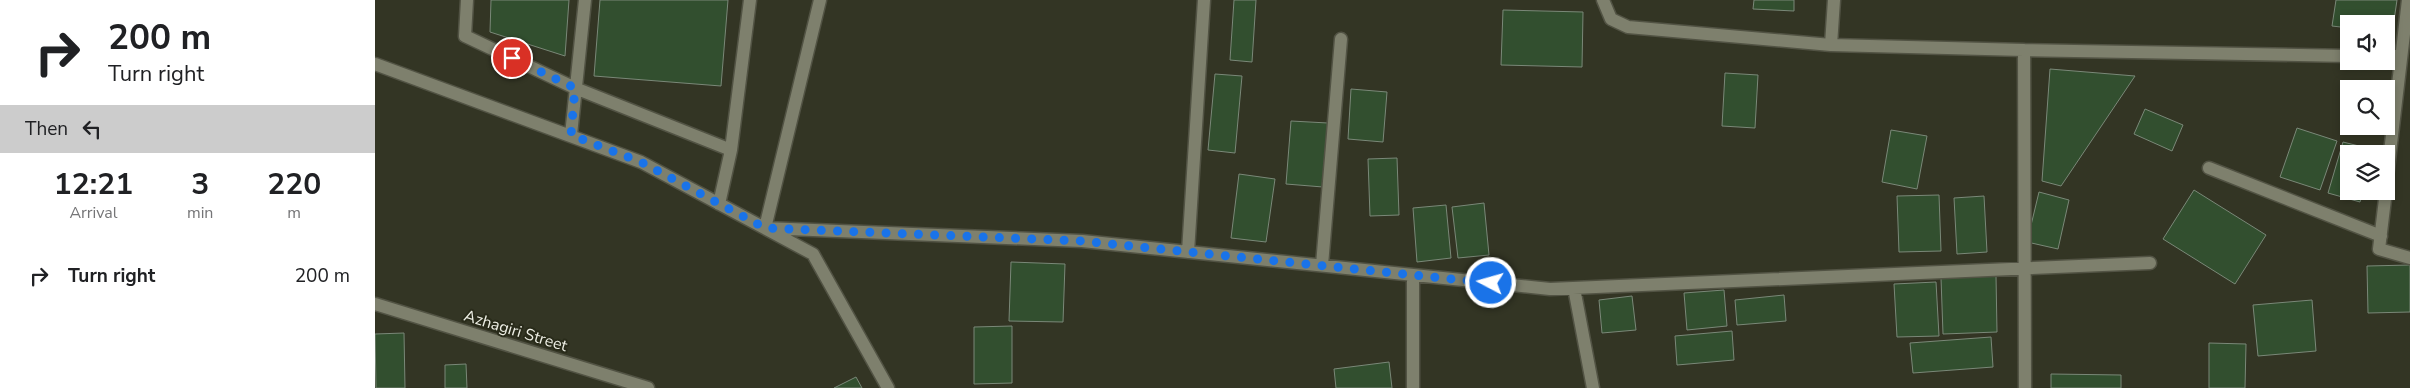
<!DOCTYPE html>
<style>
:root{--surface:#fff;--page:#f6f6f6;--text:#202124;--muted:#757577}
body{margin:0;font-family:"Nunito Sans",sans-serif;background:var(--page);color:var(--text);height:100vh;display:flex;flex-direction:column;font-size:19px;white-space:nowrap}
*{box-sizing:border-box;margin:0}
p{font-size:16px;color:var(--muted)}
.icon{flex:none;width:28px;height:28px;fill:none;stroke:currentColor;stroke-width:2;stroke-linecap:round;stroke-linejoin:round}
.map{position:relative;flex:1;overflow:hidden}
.drawer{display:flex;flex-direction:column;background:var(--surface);width:375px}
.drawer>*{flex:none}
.banner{background:#fff;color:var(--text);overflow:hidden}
.tools{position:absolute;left:1965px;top:15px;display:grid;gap:10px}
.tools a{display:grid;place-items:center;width:55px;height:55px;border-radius:0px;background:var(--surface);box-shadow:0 2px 8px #0003;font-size:25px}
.pin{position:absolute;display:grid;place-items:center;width:42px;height:42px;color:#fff;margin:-21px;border:2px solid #fff;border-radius:50%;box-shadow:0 1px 5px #0007}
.me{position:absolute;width:55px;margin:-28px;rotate:276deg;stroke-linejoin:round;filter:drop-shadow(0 0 4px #0008)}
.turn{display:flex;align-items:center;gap:18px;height:105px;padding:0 25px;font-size:22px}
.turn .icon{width:65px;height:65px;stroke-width:2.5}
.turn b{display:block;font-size:35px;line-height:42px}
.then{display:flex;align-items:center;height:48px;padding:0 25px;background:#0003;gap:10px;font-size:19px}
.eta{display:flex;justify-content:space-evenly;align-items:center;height:85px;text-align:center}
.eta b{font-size:30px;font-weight:700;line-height:35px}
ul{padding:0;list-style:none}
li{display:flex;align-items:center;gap:15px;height:75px;padding:0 25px}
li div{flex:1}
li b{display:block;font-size:19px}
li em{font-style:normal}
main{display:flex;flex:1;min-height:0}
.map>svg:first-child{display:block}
.building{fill:#324f2f;stroke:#7a8878}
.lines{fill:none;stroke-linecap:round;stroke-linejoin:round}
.minor-casing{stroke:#525344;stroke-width:15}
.minor{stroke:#7e806d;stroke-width:12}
.route{stroke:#1a73e8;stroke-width:9;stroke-dasharray:0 16.2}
.labels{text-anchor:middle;stroke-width:4;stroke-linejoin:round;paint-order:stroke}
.street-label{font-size:16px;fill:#eeefe5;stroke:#292b1a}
</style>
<main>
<section class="drawer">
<div class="banner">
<div class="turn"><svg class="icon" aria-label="right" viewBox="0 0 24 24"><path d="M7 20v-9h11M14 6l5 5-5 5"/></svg><div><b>200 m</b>Turn right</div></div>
<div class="then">Then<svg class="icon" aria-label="left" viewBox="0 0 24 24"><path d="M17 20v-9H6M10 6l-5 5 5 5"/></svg></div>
</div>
<div class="eta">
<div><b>12:21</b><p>Arrival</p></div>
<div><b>3</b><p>min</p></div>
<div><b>220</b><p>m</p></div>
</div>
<ul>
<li><svg class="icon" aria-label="right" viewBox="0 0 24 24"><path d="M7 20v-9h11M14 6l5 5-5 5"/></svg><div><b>Turn right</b></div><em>200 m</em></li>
</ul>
</section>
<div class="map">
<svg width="2035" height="388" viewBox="0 0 2035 388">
<rect width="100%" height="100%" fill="#333524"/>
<path class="building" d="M116 0H194L190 56 115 32Z
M225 0H353L346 86 219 76Z
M859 0H881L877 62 855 60Z
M1379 0H1419V11L1378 9Z
M1961 0H2022L2017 34 2011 33V24H1974V28L1957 26Z
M1128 10 1208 12 1207 67 1126 65Z
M1675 69 1760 76 1686 186 1667 181Z
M1350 73 1383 75 1380 128 1347 126Z
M840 74 867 76 860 153 833 150Z
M976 89 1012 92 1008 142 973 139Z
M1770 109 1808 125 1797 151 1759 134Z
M916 121 953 123 948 187 911 184Z
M1922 128 1962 141 1945 190 1905 177Z
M1516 130 1552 136 1542 189 1507 182Z
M1968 142 2000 150 1999 154H1974V191H1988L1985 202 1953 193Z
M1022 158 1024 215 995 216 993 159Z
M864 174 900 179 891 242 856 238Z
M1819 190 1891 235 1860 284 1788 239Z
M1664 192 1694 200 1683 249 1652 242Z
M1564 195 1566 251 1524 252 1522 196Z
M1609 196 1612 252 1582 254 1579 198Z
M1109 203 1114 255 1083 258 1077 207Z
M1071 205 1076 258 1042 262 1038 208Z
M636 262 690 264 688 322 634 321Z
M2035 265V312L1993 313 1992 266Z
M1621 276 1622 332 1568 334 1566 278Z
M1561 282 1564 336 1522 337 1519 284Z
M1349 290 1352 326 1312 330 1309 293Z
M1409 295 1411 321 1362 325 1360 300Z
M1257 296 1261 330 1227 333 1224 300Z
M1937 300 1941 351 1883 356 1878 305Z
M637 326V383L599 384V327Z
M1357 331 1359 360 1302 365 1300 336Z
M29 333 30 388H1L0 334Z
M1616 337 1618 367 1538 373 1535 343Z
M1834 343 1871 344 1870 388H1834Z
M1014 362 1017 388H961L959 369Z
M91 364 92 388H70V365Z
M1676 374 1746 375V388H1676Z
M481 377 487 388H459Z"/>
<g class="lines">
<g class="minor-casing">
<path id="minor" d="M92 0 90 36 200 88 356 150 375 0
M445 0 390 228 707 241 1175 289 1775 263
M1228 0 1236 19 1253 27 1456 45 1649 50 1650 388
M1456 45 1459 0
M1649 50 1974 56
M2011 56H2026
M0 64 266 162 438 254 513 388
M196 135 210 0
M1834 168 2006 236
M2011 186 2033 0
M2011 191 2004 249 2035 258
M344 204 356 150
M813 252 829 0
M947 265 966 39
M1199 288 1218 388
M0 304 273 388
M1038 388V275"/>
</g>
<use href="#minor" class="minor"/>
</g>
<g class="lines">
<path class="route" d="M137 58 200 88 196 135 266 162 390 228 707 241 1116 283"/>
</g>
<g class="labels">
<g class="street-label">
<text transform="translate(141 330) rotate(17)" y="6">Azhagiri Street</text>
</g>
</g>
</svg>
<div class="tools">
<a><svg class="icon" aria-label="sound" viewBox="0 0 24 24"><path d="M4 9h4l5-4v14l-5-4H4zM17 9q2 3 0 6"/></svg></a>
<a><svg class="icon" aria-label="search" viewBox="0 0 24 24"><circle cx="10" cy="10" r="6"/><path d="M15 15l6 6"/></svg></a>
<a><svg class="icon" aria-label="layers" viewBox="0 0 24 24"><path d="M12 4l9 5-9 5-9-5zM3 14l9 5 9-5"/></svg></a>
</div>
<div class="pin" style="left:137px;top:58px;background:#d93025"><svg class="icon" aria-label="arrive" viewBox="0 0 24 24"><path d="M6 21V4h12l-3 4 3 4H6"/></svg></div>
<svg class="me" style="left:1116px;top:283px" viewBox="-20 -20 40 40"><circle r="17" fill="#1a73e8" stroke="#fff" stroke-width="3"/><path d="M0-11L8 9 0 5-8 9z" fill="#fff"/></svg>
</div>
</main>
